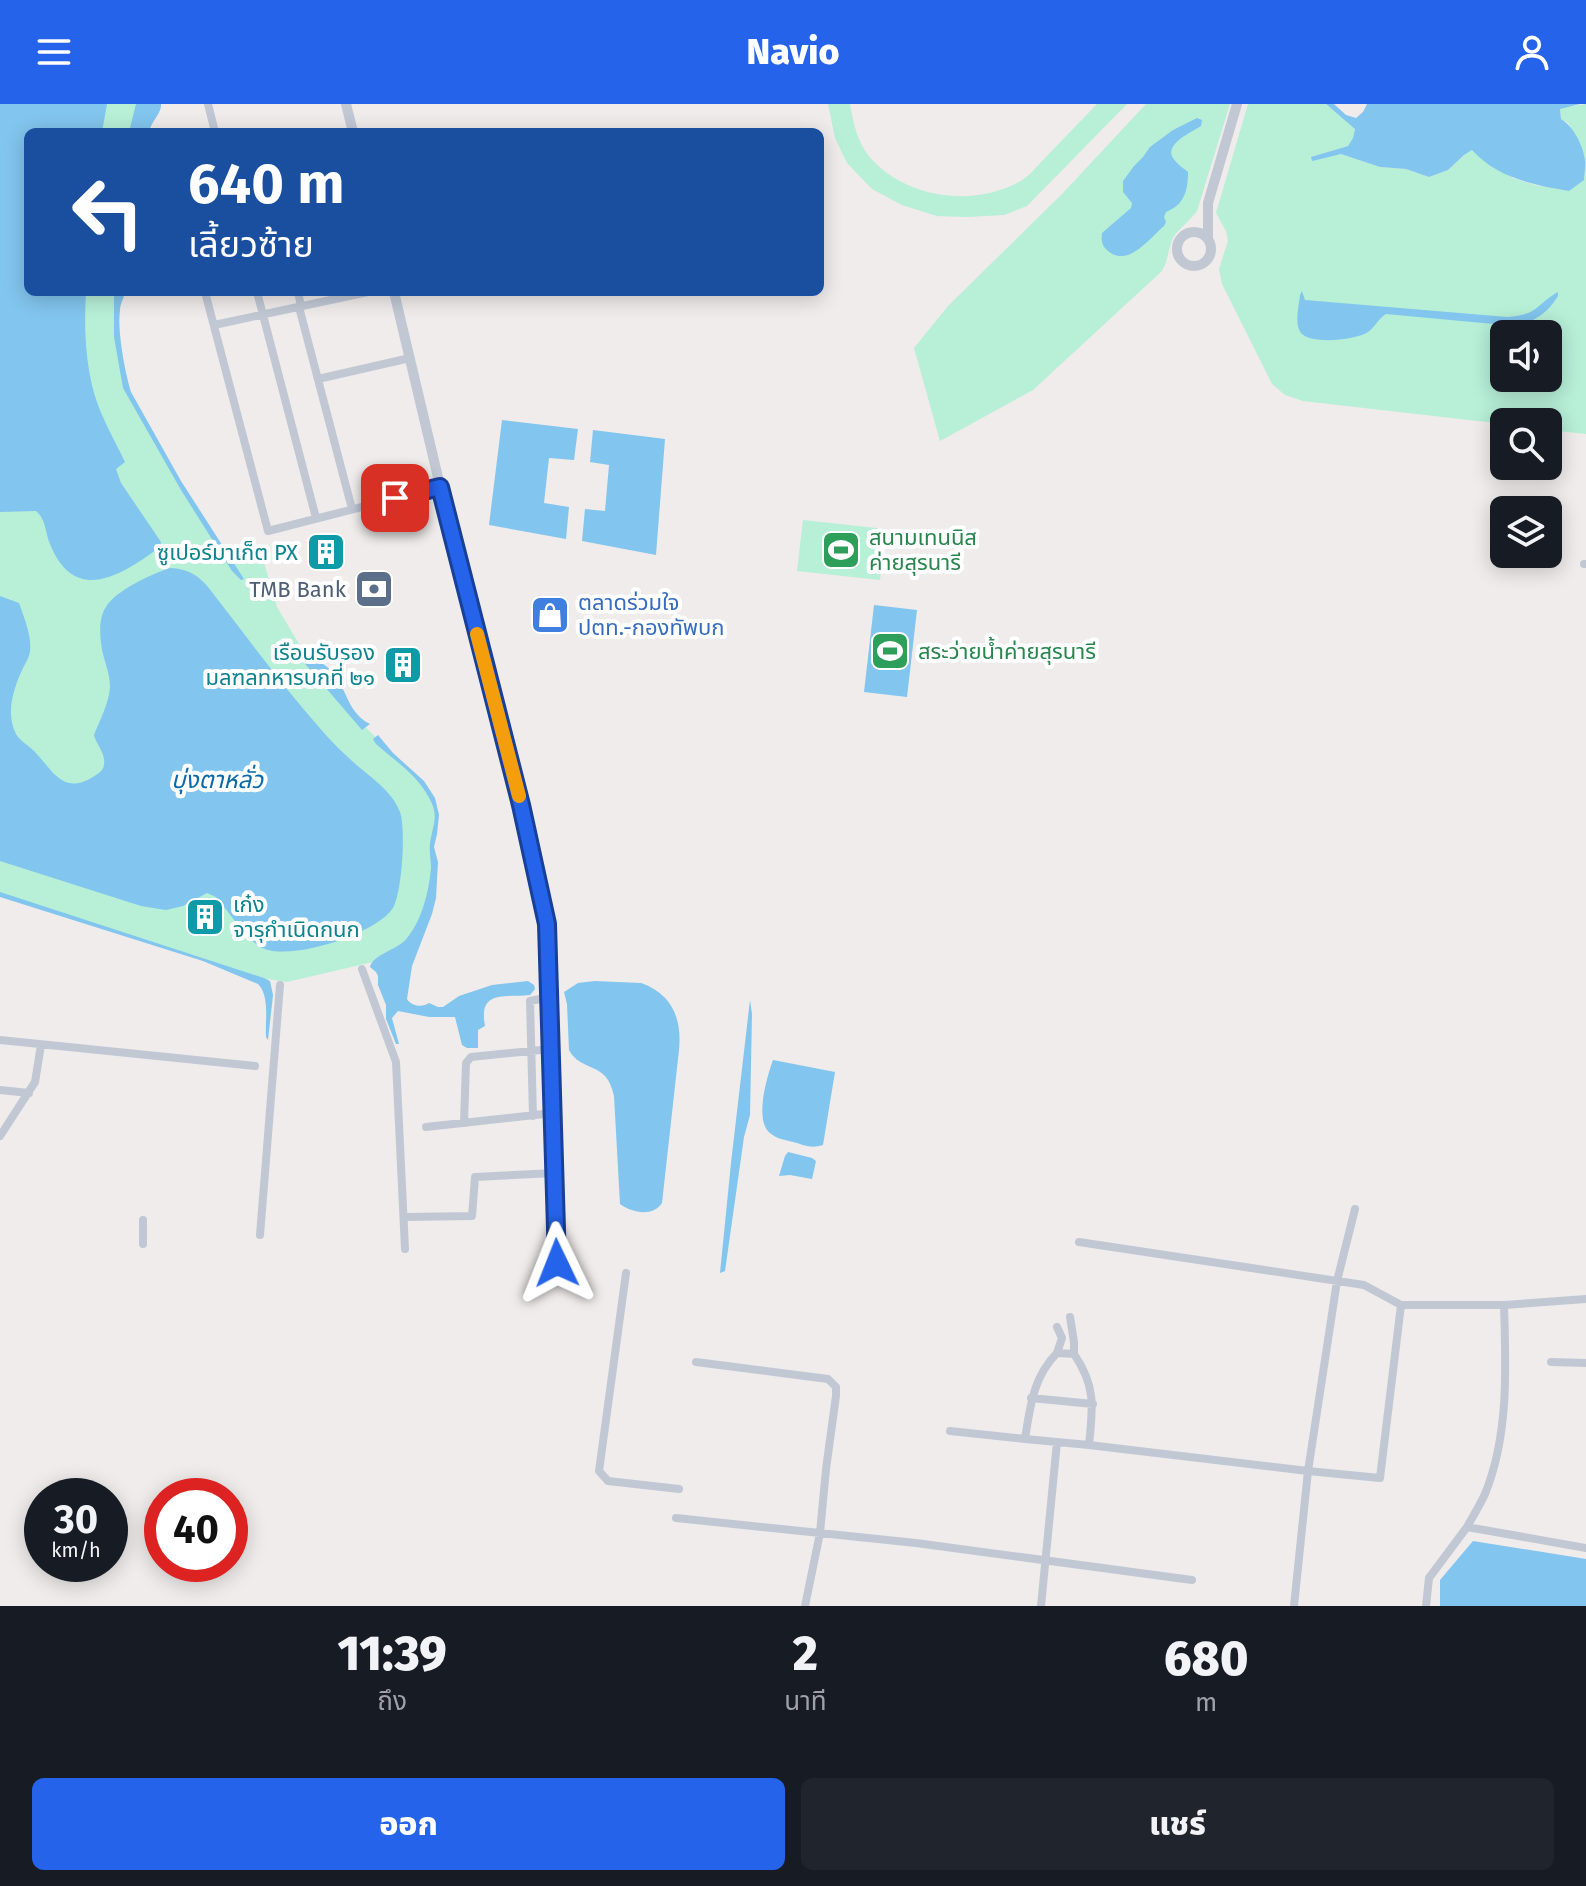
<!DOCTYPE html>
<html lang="th">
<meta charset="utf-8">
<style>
:root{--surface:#171b24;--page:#20242c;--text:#f1f3f6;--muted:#9ea1a6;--accent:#2563eb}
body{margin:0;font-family:"Fira Sans","Noto Sans Thai",sans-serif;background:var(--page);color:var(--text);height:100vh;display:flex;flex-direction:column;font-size:30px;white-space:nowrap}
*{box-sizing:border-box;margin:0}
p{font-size:26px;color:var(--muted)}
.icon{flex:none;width:44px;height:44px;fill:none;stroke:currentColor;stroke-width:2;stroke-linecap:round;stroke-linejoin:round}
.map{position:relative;height:1502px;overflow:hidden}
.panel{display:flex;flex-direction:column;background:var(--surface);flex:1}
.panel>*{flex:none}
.banner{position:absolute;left:24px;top:24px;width:800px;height:168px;border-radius:12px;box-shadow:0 4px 20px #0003;background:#1a4fa0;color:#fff;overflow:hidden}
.tools{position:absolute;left:1490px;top:216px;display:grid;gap:16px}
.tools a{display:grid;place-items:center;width:72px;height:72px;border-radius:12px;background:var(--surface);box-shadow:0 4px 20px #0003;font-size:40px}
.speed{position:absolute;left:24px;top:1374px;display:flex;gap:16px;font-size:40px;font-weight:700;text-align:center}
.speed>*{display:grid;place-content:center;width:104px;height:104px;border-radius:50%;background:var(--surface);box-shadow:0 4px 20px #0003;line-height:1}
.speed small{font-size:20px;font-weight:400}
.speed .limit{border:12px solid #d22;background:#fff;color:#111}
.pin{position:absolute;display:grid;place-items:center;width:68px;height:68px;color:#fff;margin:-34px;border-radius:16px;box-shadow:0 4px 12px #0006}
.me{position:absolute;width:88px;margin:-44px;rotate:358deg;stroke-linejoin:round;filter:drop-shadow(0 0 6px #0008)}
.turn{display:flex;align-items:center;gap:28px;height:168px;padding:0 32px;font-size:36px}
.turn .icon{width:104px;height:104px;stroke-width:2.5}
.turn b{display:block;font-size:56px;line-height:68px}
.eta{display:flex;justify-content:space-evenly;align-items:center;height:136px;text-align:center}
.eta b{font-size:48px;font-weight:800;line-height:56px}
.button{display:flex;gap:16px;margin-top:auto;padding:16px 32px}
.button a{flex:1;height:92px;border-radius:12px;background:var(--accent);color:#fff;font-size:32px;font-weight:800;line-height:92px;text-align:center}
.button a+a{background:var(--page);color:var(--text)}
header{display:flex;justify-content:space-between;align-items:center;height:104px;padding:0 32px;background:var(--accent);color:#fff;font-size:36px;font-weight:800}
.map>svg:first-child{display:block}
.green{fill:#b7efd7;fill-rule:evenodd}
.water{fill:#82c5ee}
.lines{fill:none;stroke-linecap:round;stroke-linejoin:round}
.minor{stroke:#c1c8d4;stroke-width:8}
.tertiary{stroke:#c1c8d4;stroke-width:10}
.route-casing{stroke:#184099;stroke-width:20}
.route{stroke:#2563eb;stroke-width:14}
.slow{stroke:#f59e0b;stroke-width:14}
.labels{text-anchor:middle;stroke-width:8;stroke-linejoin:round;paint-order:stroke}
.leisure-label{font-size:22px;fill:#27864d;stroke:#fff;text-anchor:start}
.culture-label{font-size:22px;fill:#0d838f;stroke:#fff;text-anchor:end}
.service-label{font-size:22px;fill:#4e5e75;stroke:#fff;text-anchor:end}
.shop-label{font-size:22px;fill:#366cbe;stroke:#fff;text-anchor:start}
.water-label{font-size:24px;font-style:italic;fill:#086ba9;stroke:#fff}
</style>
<header><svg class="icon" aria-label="menu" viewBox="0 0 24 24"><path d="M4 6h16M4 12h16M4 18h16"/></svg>Navio<svg class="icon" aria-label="person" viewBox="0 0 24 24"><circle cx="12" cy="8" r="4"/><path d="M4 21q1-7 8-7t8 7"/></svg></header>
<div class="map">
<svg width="1586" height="1502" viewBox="0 0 1586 1502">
<rect width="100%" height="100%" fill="#efeceb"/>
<path class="green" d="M0 0H144L134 28H28V188H118L117 205 126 280 165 353 233 461 262 452 277 503 311 560 363 621 414 670 429 687 436 707 437 718 432 744V789L407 840 377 857 287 878 254 873 0 791Z
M828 0H850C853 17 857 37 868 51 903 94 972 104 1019 78 1029 73 1038 61 1046 53 1063 35 1080 18 1097 0H1127L1027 102 1004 111 967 113 937 112 902 101 872 85 847 59 835 34Z
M1146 0H1230L1197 107C1191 116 1175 128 1172 136 1168 147 1168 156 1162 167L1033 286 940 337 914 244 948 202 1063 89Z
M1248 0H1326L1355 24 1353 34 1348 42 1312 53 1341 50 1380 63 1406 65 1429 73 1448 66 1464 51 1472 46 1513 74 1535 81 1569 87 1581 41 1568 19 1561 15 1560 4 1586 0V330L1548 326V318H1504V320L1303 297 1285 291 1272 280 1222 180 1219 165 1228 137 1226 127 1216 109ZM1504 230H1548V274H1504Z
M803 416 885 425 880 476 797 467Z"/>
<path class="water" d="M0 0H107L102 28H28V188H86C84 221 85 256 94 289 101 313 114 335 125 358L116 365 121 379 161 438 160 443C122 471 75 502 50 440 45 428 46 415 36 407L0 408Z
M136 0H161C162 9 151 17 149 28H129Z
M1326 0H1334L1346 11 1356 14 1363 8 1367 0H1580L1560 5 1561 15C1573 22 1583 41 1585 56 1586 62 1584 70 1584 76L1569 87C1534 81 1497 74 1472 46L1464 51 1448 66 1429 73 1406 65 1380 63 1341 50 1312 57 1311 53 1348 42 1353 34 1355 25Z
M1197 14 1202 16 1201 22C1192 28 1164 40 1173 54 1176 59 1183 64 1188 68 1188 87 1184 101 1166 108L1164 113 1166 118 1164 122C1150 134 1128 164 1108 147 1102 142 1101 137 1102 129L1131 104 1132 99 1123 88V77L1134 62 1143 53 1150 43 1173 26Z
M1302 187 1305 196 1507 213C1539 211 1535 201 1558 188V192C1547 210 1535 217 1515 222L1386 210C1378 215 1375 223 1368 228 1356 236 1311 241 1301 229 1294 220 1299 202 1300 191Z
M114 188H125C124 194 120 200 120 206 117 228 125 267 131 288L181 377 244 475 241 476 232 467 181 386 123 284 114 233Z
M502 316 578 325 574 356 549 354 544 399 569 403 566 435 489 421Z
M593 326 665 335 656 451 582 437 585 405 605 407 609 361 590 358Z
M170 464C187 465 197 470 208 483 246 532 284 584 325 630 333 639 342 648 351 656 367 671 392 686 400 708 406 725 402 789 393 804 376 830 294 856 265 845 249 840 228 806 216 793L207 789 183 802 166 806 141 802 0 757V492L19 499C24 513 32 533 30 547 29 554 26 558 23 564 14 583 5 609 16 630 20 637 28 641 34 647 52 665 62 692 93 673 98 670 104 666 104 660 106 650 96 640 94 631 100 616 109 599 110 583 110 570 105 559 102 546 100 532 98 515 106 503 116 486 152 470 170 464Z
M874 501 917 506 907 593 864 588Z
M308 554C314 556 321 558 326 562 348 579 344 607 370 620L362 626 301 555Z
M378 631 393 649 424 677 435 694 439 711 437 730 434 743 438 758 436 794 432 810 412 862 407 895C411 902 422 904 429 899L438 903H443L459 892 492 881 528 877 534 881 535 885 530 891C505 894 478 885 485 922L478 926V944H467L462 941 455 913H429L398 907 392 914 399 940H396L386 915V901L378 881V872L376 868 370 863C373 850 398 846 407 834 422 816 429 787 431 764 431 756 429 747 430 739 433 719 440 712 428 692 416 670 394 656 376 640L373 635Z
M0 788 264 874 270 877 273 891 268 936 266 933C265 917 270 892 258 880L203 857 0 793Z
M595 877 641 879C673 890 682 916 679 946L662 1099C653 1113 632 1109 620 1100L614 992C607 956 581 969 569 946L567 900 564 888 578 879Z
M750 896 752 910 750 1011 744 1033 725 1167 720 1169 731 1059Z
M773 956 835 968 823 1041C810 1045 805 1041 793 1038 785 1036 777 1035 770 1029 754 1016 767 973 773 956Z
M788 1048 812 1054 816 1057 812 1075 790 1071 779 1072 785 1052Z
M1473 1437 1586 1455V1502H1440V1476Z"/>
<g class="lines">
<path class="minor" d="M208 0 215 28
M205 188 268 427 440 383
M257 188 316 414
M298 188 301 202
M299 203 352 405
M214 221 368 188
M318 275 410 254
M1584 460H1586
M362 865 396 958 405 1145
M0 936 255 962
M0 986 29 989
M533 1012 530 897 550 893
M464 1019 466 959 471 953 551 945
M426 1023 553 1009
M0 1032 35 978 41 941
M405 1113 472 1112 475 1073 555 1069
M260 1131 280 881
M1079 1138 1364 1181 1401 1201H1504L1586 1195
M143 1140V1116
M626 1169 599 1367 608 1377 679 1385
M1070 1213 1074 1238V1250
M1057 1249 1062 1234 1057 1223
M696 1258 828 1275 836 1283V1292L826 1365 820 1429 805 1502
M1551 1258 1586 1259
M1031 1294 1093 1300
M950 1327 1025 1335
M1089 1341 1025 1335C1030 1303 1033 1273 1057 1249L1074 1250C1096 1282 1093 1303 1089 1341L1308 1367 1337 1177 1355 1105
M676 1414 916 1439 1192 1476
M1467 1423C1473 1412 1480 1401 1485 1390 1509 1331 1506 1264 1504 1201
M1041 1502 1057 1338
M1294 1502 1308 1367 1380 1374 1401 1201
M1426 1502 1429 1474 1467 1423 1586 1444"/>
<path class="tertiary" d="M346 0 353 28
M1177 145a17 17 0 1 1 34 0a17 17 0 1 1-34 0Z
M1208 135V99L1237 0
M394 188 455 445 517 684 545 806 550 893 557 1159"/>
</g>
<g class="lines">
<g class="route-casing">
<path id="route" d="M395 394 440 383 521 701 547 820 557 1159"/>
</g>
<use href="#route" class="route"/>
<path class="slow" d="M477 530 519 692"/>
</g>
<defs>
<g id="stadium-square" transform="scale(2)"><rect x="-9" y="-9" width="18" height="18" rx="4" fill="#2e9e5b" stroke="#fff"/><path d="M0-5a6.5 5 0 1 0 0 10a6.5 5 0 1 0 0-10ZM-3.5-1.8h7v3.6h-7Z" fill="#fff"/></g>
<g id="building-square" transform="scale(2)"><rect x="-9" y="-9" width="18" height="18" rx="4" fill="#0f9aa8" stroke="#fff"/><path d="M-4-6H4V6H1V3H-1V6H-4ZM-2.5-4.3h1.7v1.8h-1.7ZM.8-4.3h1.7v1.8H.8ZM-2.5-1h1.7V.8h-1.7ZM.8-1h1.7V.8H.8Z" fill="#fff"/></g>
<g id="bank-square" transform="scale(2)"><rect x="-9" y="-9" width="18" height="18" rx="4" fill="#5c6f8a" stroke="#fff"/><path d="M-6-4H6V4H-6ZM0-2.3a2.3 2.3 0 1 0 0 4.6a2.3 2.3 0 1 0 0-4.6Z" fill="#fff"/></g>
<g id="shop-square" transform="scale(2)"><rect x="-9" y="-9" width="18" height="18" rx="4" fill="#3f7fe0" stroke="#fff"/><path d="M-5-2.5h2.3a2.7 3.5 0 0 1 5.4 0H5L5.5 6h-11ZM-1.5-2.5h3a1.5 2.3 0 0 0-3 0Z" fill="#fff"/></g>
</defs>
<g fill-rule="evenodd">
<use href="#stadium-square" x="841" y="446"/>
<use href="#building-square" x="326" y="448"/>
<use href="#bank-square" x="374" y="485"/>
<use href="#shop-square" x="550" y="511"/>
<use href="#stadium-square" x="890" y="547"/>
<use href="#building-square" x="403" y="561"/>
<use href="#building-square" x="205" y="813"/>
</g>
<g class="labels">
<g class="leisure-label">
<text x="869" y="441">สนามเทนนิส<tspan x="869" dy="25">ค่ายสุรนารี</tspan></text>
<text x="918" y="555">สระว่ายนํ้าค่ายสุรนารี</text>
</g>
<g class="culture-label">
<text x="298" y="456">ซูเปอร์มาเก็ต PX</text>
<text x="375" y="556">เรือนรับรอง<tspan x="375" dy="25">มลฑลทหารบกที่ ๒๑</tspan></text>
<text x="233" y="808" text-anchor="start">เก๋ง<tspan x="233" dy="25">จารุกำเนิดกนก</tspan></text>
</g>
<g class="service-label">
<text x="346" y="493">TMB Bank</text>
</g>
<g class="shop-label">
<text x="578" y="506">ตลาดร่วมใจ<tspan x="578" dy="25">ปตท.-กองทัพบก</tspan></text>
</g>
<g class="water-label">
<text x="217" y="684">บุ่งตาหลั่ว</text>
</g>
</g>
</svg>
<div class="tools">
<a><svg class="icon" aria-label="sound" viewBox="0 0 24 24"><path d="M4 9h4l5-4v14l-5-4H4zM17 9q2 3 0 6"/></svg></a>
<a><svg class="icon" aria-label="search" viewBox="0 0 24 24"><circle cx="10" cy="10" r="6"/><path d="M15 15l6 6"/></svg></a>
<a><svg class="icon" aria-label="layers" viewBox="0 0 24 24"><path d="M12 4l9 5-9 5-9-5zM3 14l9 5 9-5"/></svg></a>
</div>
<div class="speed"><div>30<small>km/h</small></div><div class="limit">40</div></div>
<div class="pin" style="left:395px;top:394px;background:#d93025"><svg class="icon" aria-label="arrive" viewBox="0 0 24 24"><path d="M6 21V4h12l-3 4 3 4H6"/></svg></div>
<svg class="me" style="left:557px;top:1159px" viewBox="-20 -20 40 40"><path d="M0-17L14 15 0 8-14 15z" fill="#2563eb" stroke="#fff" stroke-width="4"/></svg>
<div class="banner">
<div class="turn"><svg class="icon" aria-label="left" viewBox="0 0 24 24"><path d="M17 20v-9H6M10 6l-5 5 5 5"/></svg><div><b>640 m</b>เลี้ยวซ้าย</div></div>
</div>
</div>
<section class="panel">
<div class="eta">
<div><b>11:39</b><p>ถึง</p></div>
<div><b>2</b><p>นาที</p></div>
<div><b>680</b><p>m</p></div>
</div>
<div class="button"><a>ออก</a><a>แชร์</a></div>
</section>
